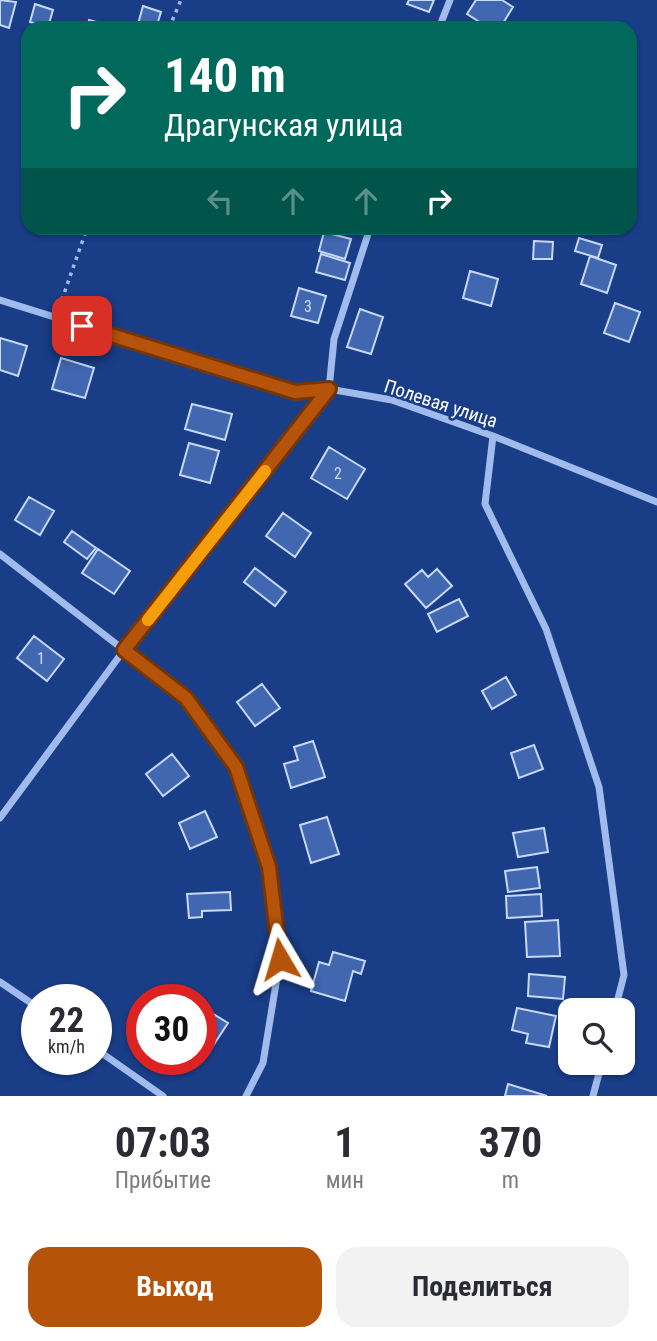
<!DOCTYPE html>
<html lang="ru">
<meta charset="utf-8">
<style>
:root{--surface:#fff;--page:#f2f2f3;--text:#2b2b33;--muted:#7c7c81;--accent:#b45309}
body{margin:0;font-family:"Roboto Condensed",sans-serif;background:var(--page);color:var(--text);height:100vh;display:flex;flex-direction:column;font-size:26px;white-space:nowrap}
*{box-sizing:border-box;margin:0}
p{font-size:23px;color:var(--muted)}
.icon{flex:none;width:38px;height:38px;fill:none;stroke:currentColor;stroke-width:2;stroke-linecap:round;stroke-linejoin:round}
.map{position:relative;height:1096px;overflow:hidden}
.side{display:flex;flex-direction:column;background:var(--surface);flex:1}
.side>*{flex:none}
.banner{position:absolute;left:21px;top:21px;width:616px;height:214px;border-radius:21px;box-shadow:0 2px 5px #0004;background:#00695c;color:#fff;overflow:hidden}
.controls{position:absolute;left:558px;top:998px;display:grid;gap:14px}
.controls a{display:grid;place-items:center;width:77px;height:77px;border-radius:14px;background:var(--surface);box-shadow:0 2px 5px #0004;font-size:35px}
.speed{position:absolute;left:21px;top:984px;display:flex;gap:14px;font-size:35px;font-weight:700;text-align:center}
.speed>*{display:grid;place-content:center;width:91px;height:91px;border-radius:50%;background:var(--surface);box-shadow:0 2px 5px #0004;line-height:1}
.speed small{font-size:18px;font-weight:400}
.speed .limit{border:10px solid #d22;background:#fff;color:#111}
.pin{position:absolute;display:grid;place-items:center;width:60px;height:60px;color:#fff;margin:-30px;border-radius:14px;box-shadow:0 4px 10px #0006}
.me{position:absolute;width:77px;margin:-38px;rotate:353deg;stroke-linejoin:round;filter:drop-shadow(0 0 5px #0008)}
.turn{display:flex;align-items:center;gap:24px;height:147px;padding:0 28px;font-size:32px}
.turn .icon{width:91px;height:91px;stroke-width:2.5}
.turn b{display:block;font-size:49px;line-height:60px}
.lanes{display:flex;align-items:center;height:66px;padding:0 28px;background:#0003;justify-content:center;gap:35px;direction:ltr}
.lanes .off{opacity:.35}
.eta{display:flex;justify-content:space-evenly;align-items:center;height:119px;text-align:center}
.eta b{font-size:42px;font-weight:700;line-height:49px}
.button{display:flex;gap:14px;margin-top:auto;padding:14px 28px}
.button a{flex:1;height:80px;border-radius:21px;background:var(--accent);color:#fff;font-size:28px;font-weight:700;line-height:80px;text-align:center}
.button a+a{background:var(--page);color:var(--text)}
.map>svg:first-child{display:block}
.building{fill:#4267b1;stroke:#c7d8f9;stroke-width:2}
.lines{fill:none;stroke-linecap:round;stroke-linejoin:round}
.path{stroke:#a1bbed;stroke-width:3.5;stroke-dasharray:3.5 5;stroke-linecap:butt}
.street{stroke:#a1bbed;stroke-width:7}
.route-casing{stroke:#753606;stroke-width:18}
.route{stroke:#b45309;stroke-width:12}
.slow{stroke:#f59e0b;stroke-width:12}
.labels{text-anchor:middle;stroke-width:5;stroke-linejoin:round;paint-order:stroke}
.number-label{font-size:16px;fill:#d0d9ec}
.street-label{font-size:19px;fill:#fff;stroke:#193d87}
</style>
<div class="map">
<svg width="657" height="1096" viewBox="0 0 657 1096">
<rect width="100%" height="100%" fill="#193d87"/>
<path class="building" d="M0 0 16 2 9 28 0 25Z
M409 0H434L429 12 407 4Z
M476 0H502L513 7 500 28H489L467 14Z
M35 4 53 10 48 27 30 22Z
M143 6 161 12 156 28 138 24Z
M89 20 108 25 107 28H87Z
M324 232 351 239 345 259 319 251Z
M579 238 602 245 598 258 575 251Z
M534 241 553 242 552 259H533Z
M321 254 350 263 345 280 316 272Z
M590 256 616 265 607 293 581 284Z
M470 271 498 279 491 306 463 298Z
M299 288 326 296 318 323 291 316Z
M615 303 640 312 629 342 604 333Z
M360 309 383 317 371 354 347 347Z
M0 338 27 346 18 376 0 370Z
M61 358 94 368 85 398 52 389Z
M192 404 232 414 225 440 185 429Z
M189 443 219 451 210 483 180 475Z
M329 447 365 469 347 499 311 478Z
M29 497 54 511 40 535 15 520Z
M283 513 311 533 295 557 266 536Z
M72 531 96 548 87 559 64 542Z
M98 549 130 571 114 594 82 573Z
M255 568 286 592 275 606 244 582Z
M437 569 452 586 426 608 405 584 422 570 428 577Z
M459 599 468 616 437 632 428 614Z
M34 636 64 659 47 681 17 658Z
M506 677 516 695 492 709 482 691Z
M262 684 280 708 255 726 237 702Z
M313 741 325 777 291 788 284 764 298 760 294 747Z
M534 745 543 769 519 778 511 753Z
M172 754 189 776 163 796 146 774Z
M205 811 217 837 190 849 179 823Z
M327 817 339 854 311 863 300 825Z
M544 828 548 852 518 857 513 833Z
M537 867 540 888 508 892 505 871Z
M230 892 231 910 202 911V917L189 918 187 894Z
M541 894 542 916 507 918 506 896Z
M558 920 560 956 527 957 525 922Z
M333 952 365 961 361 974 353 971 345 1001 311 991 319 962 329 965Z
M529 974 565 977 563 999 528 996Z
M202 1007 228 1023 209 1052 201 1047Z
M517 1008 556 1016 549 1047 526 1043 528 1034 512 1030Z
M508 1084 547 1096H505Z"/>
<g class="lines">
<path class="path" d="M169 28 181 0
M59 308 87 228"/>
<path class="street" d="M439 28 450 0
M0 300 295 392 329 389 392 400 493 436 657 502
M329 389 334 339 370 228
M493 436 485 504 546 629 599 787 624 975 615 1010
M0 554 186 698 236 767 269 867 280 959 263 1063 246 1096
M0 818 124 650 329 389
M0 982 37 1007
M96 1049 163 1096
M593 1096 602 1062"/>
</g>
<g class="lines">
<g class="route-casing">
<path id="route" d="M82 326 295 392 329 389 124 650 186 698 236 767 269 867 280 959"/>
</g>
<use href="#route" class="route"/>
<path class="slow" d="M148 620 265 471"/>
</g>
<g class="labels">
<g class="number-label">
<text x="308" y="312">3</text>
<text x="338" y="479">2</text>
<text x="41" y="664">1</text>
</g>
<g class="street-label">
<text transform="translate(441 403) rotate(18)" y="7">Полевая улица</text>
</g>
</g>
</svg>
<div class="controls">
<a><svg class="icon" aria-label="search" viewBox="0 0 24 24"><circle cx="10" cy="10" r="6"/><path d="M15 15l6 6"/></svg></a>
</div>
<div class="speed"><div>22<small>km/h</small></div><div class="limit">30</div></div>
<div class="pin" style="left:82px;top:326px;background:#d93025"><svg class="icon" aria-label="arrive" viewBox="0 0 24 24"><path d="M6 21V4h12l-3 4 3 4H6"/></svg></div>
<svg class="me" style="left:280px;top:959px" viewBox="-20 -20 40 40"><path d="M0-17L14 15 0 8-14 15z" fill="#b45309" stroke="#fff" stroke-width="4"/></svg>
<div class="banner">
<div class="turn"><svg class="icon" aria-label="right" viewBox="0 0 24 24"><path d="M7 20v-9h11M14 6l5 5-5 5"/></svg><div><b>140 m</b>Драгунская улица</div></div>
<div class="lanes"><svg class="icon off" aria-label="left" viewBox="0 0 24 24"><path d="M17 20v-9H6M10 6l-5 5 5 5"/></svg><svg class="icon off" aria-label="ahead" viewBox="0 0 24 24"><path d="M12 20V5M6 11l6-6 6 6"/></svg><svg class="icon off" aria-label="ahead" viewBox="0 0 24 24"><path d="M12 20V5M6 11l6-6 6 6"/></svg><svg class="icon" aria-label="right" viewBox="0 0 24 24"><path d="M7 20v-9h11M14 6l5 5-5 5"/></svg></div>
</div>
</div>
<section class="side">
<div class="eta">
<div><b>07:03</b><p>Прибытие</p></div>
<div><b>1</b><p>мин</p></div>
<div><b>370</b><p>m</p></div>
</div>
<div class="button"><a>Выход</a><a>Поделиться</a></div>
</section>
